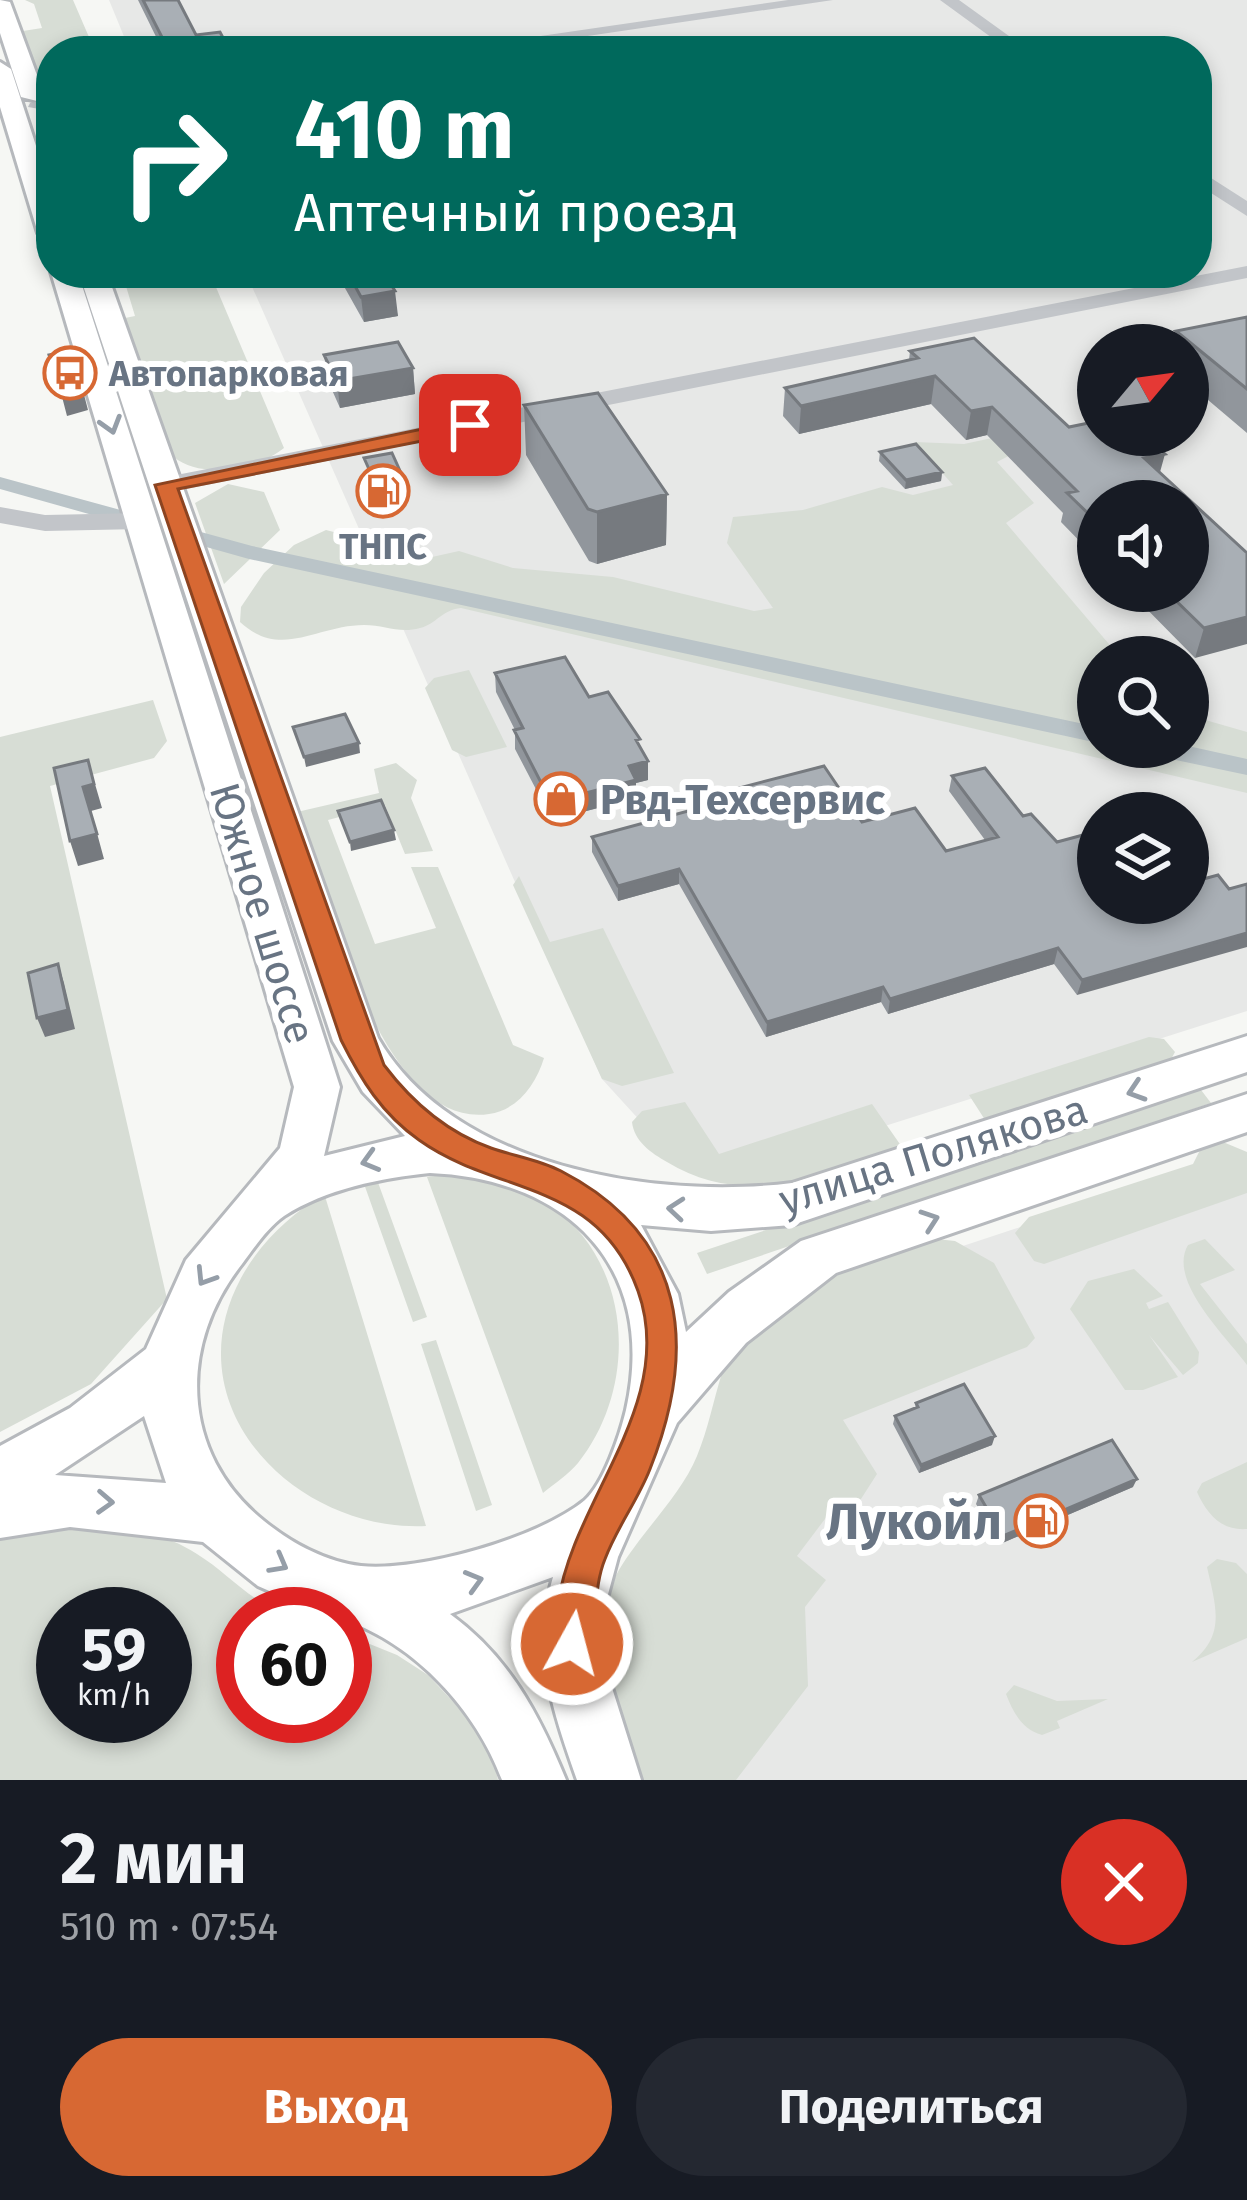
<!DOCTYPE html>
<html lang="ru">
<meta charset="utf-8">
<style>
:root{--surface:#171b24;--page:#242831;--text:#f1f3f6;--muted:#9ea1a6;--accent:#d76833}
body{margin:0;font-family:"Fira Sans",sans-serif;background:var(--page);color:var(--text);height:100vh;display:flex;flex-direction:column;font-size:45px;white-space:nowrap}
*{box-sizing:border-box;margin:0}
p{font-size:39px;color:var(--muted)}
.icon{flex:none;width:66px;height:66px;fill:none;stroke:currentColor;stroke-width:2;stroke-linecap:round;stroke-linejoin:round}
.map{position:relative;height:1780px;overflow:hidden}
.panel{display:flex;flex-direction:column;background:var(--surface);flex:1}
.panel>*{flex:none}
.top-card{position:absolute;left:36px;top:36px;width:1176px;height:252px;border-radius:48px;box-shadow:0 6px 18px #0003;background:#00695c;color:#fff;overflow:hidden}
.needle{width:78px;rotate:61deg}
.controls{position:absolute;left:1077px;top:324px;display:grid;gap:24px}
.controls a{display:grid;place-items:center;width:132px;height:132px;border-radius:50%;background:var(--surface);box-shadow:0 6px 18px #0003;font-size:60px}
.speed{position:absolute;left:36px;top:1587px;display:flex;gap:24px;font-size:60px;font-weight:700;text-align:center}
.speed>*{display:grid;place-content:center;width:156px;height:156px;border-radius:50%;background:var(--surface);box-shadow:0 6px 18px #0003;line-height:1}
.speed small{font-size:30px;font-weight:400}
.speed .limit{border:18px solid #d22;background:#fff;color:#111}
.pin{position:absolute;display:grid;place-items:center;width:102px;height:102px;color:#fff;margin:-51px;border-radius:24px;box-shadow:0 6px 18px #0006}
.me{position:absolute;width:132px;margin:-66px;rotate:7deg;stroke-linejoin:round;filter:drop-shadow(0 0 9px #0008)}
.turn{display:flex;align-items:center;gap:42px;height:252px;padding:0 60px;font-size:54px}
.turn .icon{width:156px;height:156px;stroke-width:2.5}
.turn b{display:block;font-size:84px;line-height:102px}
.round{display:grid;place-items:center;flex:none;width:126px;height:126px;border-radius:63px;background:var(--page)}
.head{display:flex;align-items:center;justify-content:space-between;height:204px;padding:0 60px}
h1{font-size:72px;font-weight:700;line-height:90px}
.action{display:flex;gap:24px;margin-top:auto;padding:24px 60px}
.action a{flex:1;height:138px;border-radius:72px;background:var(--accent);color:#fff;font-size:48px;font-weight:700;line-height:138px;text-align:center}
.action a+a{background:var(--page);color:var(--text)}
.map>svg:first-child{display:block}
.built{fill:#e7e8e7;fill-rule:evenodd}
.green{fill:#d7ddd5;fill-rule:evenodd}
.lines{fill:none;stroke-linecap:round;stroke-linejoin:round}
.canal{fill:#bac4c8;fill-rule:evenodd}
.major-casing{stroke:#b6b9bd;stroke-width:6}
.minor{fill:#c2c5c9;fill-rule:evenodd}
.major{fill:#fff;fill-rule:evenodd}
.wall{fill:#91969c}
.shaded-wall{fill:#767a7f}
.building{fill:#a9afb5;stroke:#767a7f;stroke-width:3}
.oneway{stroke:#959ea8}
.route{fill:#d76833;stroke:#8c4421;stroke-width:3}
.labels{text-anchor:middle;stroke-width:12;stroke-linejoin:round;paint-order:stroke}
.far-poi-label{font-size:36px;font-weight:bold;fill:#687483;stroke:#fff;text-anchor:start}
.poi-label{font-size:42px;font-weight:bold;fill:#687483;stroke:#fff;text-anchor:start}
.street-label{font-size:42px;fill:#687483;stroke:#fff}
.near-poi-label{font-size:51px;font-weight:bold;fill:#687483;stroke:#fff;text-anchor:end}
</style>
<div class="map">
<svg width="1247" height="1780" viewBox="0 0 1247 1780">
<rect width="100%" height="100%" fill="#f6f7f4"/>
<path class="built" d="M109 0H1247V1011L712 1181 674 1158 602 1079 246 273H1197V51H130ZM1098 345H1188V435H1098ZM1098 501H1188V591H1098ZM1098 657H1188V747H1098ZM1098 813H1188V903H1098Z
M1247 1152V1780H657L848 1284Z"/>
<path class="green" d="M25 0H73L95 51H51V95L44 90 23 31 42 28 34 4Z
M122 273H210L284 448C258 469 201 480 174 457L125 318 135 316Z
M1053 425 1037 441 997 462 1034 503 1006 523 1120 657H1098V747H1188V715L1247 732V793L461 608C441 610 437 624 420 628 399 634 385 625 364 625 317 625 281 660 240 622L241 607 264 573 294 545 326 530 432 557 459 551 513 568 613 577 754 611 773 608 727 543 733 517 803 510 882 487 913 495 953 485 915 442 964 444Z
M228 484 264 492 280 530 224 584 195 503Z
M469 670 507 747 466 757 452 750 425 688 434 678Z
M153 700 167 741 154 758 50 786 167 1299 91 1384 0 1432V737Z
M396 763 417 780 411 798 433 851 405 854 385 805 328 820 375 944 436 928 411 867H438L513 1045 544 1058C536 1084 518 1110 489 1114 381 1131 323 887 297 812L379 793 374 769Z
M519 876 550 942 603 928 674 1073 622 1086 602 1079 513 885Z
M1149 1037 1164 1039 1175 1052 1169 1063 987 1123 969 1095Z
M1198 1086 1211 1103 707 1274 697 1253Z
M685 1102 719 1154 872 1104 904 1150C825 1175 745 1210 667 1162 651 1153 634 1141 632 1122L642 1111Z
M1223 1142 1247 1152V1193L1044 1264 1034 1261 1015 1233 1029 1217 1193 1164 1203 1144Z
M456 1173C489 1181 523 1186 551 1206 633 1264 639 1386 578 1463 569 1474 554 1484 543 1493L427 1177Z
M376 1177 427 1317 413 1322 363 1181Z
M324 1193 426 1526C297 1532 171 1408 241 1278 261 1241 290 1216 324 1193Z
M918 1237 955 1241 994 1263 1035 1338 1027 1347 843 1420 877 1474 850 1516 831 1511 797 1556 826 1580 805 1607 808 1686 736 1780H641C624 1730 596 1676 601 1621 606 1560 674 1512 697 1456 719 1403 719 1340 765 1298 786 1279 886 1250 918 1237Z
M1205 1239 1235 1270 1200 1284 1247 1344V1365C1226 1336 1167 1281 1188 1245Z
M1134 1269 1163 1296 1146 1303 1149 1309 1168 1302 1199 1352 1198 1363 1183 1375 1149 1335 1178 1377 1143 1390H1125L1070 1309 1088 1281Z
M436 1340 492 1505 476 1511 421 1344Z
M1247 1462V1529C1221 1531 1207 1514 1197 1492L1202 1483Z
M95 1524C132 1529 165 1533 197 1554 228 1573 250 1602 286 1614H243V1716H345V1634L397 1655 428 1675 489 1740 498 1780H0V1536ZM63 1614H165V1716H63Z
M1217 1559 1236 1563 1247 1574V1638L1192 1662C1226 1635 1216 1607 1207 1567Z
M1014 1685 1057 1701 1108 1699 1057 1721 1060 1728 1042 1735C1022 1730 1013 1712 1006 1694Z"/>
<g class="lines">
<path class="canal" d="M0 477 252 546 1098 727V743L249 559 0 489Z
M1188 746 1247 759V775L1152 755 1140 747Z"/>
<g class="major-casing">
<path id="major" d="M0 0 10 2 45 97 41 102 21 97 0 33Z
M0 62 11 69 51 192V241L38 233 0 107Z
M51 272 78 273 340 1087 324 1156 405 1136 363 1092 333 1041 79 273H107L378 1038C453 1168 656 1200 792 1183L1247 1036V1072L792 1225 711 1231 641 1225 678 1294 686 1332 729 1292 801 1241 1247 1094V1132L836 1273 746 1343 677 1423 618 1557 603 1613 602 1656 641 1780H577C553 1711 531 1650 553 1577L450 1614C509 1657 539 1714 566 1780H502C476 1710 416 1645 345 1620V1614L317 1612 258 1586 203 1542 70 1527 0 1538V1446L70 1408 146 1349 186 1260 280 1148 294 1087ZM430 1173C569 1179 658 1268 626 1410 620 1435 604 1483 585 1500 539 1538 420 1572 361 1566 326 1562 291 1543 264 1521 180 1454 178 1345 242 1264 253 1249 268 1227 284 1216 326 1189 381 1178 430 1173ZM144 1416 166 1483 55 1475Z"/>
</g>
<path class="minor" d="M788 0H833L485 51H438Z
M940 0H959L1030 51H1010Z
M51 99V111L28 107 30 103Z
M1197 169 1247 201V216L1197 184Z
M1247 266V278L166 493 153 485 166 477Z
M0 507 45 515 141 513 154 521 141 529 45 531 0 523Z"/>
<use href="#major" class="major"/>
</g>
<path class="wall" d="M138 0H178L196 35 230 51H163Z
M340 273H384L398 316 364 322 341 281Z
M1247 317V433L1188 383V345H1173L1176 331Z
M910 351 1069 427 1160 473 1247 553 1195 658 1129 591H1188L1098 501V560L1061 522 1063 513 987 435 966 440 931 404 799 434 783 416 785 388 909 360Z
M324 355 413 368 415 394 340 408 328 381Z
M524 405 667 494 666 545 597 564 589 561 526 455Z
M880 452 942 472 941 481 905 489 879 461Z
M495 673 589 697 640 747 648 780 636 783V798L552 820 515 749V730L496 692Z
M952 776 1023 816 1057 842 1188 903 1077 995 1054 964 888 1014 881 1002 766 1037 679 884 618 901 592 852V837L715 804 716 794 862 822 946 851 985 840 949 791Z
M916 1403 992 1445 919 1473 893 1424 895 1416 915 1408Z
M1133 1487 1000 1544 976 1504 979 1495Z"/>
<path class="shaded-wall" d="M395 291 398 316 364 322 361 297Z
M413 368 415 394 340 408 337 381Z
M935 376 931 404 799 434 801 406Z
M81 383 88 410 67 416 60 389Z
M992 407 987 435 966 440 971 411Z
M1165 454 1157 483 1144 458Z
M942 472 941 481 905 489 906 480Z
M401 473 402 482 374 488 373 478Z
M667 494 666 545 597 564V512Z
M1247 617V644L1195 658 1204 628Z
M359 743 360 753 306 767 304 757Z
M88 760 102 808 91 811 104 859 78 866 70 841Z
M648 761V780L636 783V798L552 820 551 802 629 766Z
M394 830 396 840 351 851 350 842Z
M679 869V884L618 901V886Z
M1247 933V947L1077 995 1082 980Z
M1058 948 1054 964 888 1014 890 999Z
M58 964 64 983 75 1029 45 1037 37 1018Z
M883 987 881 1002 766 1037 767 1022Z
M995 1436 992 1445 919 1473 921 1465Z
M1137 1479 1133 1487 1000 1544 1003 1536Z"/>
<path class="building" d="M143 0H178L196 35 220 32 230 51H169Z
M906 38 923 51H815Z
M348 273H384L395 291 361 297Z
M1247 317V389L1176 331Z
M974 338 1069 427 1098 421V435H1144L1165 454 1144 458 1247 553V617L1204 628 1166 591H1188V501H1098V523L1067 493 1077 491 992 407 971 411 935 376 801 406 785 388 918 358 910 351Z
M398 342 413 368 337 381 324 355Z
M71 351 81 383 60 389 49 355Z
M598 393 667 494 597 512 588 509 524 405Z
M916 444 942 472 906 480 880 452Z
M392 453 401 473 373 478 364 458Z
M565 657 589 697 608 692 640 739 636 740 648 761 629 766 636 780 551 802 514 730 523 728 495 673Z
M345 714 359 743 304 757 293 727Z
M88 760 94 784 83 787 97 834 70 841 54 768Z
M824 766 862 822 915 808 946 851 998 837 952 776 985 768 1023 816 1031 814 1057 842 1098 831V903H1188V872L1196 881 1218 875 1229 889 1247 884V933L1082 980 1058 948 890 999 883 987 767 1022 679 869 618 886 592 837 718 803 716 794Z
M381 800 394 830 350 842 338 811Z
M58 964 68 1010 37 1018 28 973Z
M964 1384 995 1436 921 1465 895 1416 918 1407 916 1403Z
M1112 1440 1137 1479 1003 1536 979 1495Z"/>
<defs><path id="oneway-chevron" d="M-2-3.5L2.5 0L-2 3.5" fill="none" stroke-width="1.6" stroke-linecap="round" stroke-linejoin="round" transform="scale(3)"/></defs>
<g class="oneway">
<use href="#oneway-chevron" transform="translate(111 425) rotate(73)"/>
<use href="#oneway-chevron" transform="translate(1136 1091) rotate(162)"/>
<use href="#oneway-chevron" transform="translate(370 1161) rotate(164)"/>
<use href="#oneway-chevron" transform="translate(676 1209) rotate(-175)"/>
<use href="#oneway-chevron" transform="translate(930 1220) rotate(-19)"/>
<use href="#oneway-chevron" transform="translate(205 1277) rotate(122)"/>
<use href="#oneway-chevron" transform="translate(105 1502) rotate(3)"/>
<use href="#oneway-chevron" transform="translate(279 1564) rotate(29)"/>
<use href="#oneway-chevron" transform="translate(474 1581) rotate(-16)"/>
</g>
<path class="route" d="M470 419 478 421V430L178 489 384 1065C412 1102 446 1132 491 1148 514 1156 540 1160 561 1171 687 1236 698 1347 650 1469 638 1500 617 1527 605 1559 592 1591 599 1627 586 1658L572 1664 558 1658C551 1640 555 1624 558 1604 572 1500 678 1403 638 1291 598 1179 497 1196 419 1140 382 1114 361 1080 341 1040L155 485Z"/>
<defs>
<g id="bus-ring" transform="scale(2.7)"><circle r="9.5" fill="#fff" stroke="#d76833" stroke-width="1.5"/><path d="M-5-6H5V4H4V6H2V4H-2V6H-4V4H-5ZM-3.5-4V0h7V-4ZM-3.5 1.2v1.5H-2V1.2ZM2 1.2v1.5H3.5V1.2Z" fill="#d76833"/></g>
<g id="fuel-ring" transform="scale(2.7)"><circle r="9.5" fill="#fff" stroke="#d76833" stroke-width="1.5"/><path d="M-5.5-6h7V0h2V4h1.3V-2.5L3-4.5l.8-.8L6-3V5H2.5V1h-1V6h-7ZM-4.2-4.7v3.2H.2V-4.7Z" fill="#d76833"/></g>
<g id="shop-ring" transform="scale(2.7)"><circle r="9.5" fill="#fff" stroke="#d76833" stroke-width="1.5"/><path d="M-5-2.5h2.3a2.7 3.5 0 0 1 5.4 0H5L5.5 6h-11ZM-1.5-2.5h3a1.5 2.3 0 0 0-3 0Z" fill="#d76833"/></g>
</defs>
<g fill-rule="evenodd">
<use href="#bus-ring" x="70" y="373"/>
<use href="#fuel-ring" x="383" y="491"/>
<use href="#shop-ring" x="561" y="799"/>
<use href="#fuel-ring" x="1041" y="1521"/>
</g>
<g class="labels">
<g class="far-poi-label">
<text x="109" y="386">Автопарковая</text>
<text x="383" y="559" text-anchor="middle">ТНПС</text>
</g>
<g class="poi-label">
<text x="600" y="814">Рвд-Техсервис</text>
</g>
<g class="street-label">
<text transform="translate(263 913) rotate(73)" y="15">Южное шоссе</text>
<text transform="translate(933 1154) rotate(-17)" y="15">улица Полякова</text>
</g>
<g class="near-poi-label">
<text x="1002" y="1539">Лукойл</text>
</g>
</g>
</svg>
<div class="controls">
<a><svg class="needle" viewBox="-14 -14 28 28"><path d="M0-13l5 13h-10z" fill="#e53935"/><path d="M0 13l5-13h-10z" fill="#9ea1a6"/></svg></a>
<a><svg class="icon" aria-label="sound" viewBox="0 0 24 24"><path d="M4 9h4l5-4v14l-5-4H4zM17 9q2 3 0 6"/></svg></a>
<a><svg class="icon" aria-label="search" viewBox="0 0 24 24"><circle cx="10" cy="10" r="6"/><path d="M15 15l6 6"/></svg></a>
<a><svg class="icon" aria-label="layers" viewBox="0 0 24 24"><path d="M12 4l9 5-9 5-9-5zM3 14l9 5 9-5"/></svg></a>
</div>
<div class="speed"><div>59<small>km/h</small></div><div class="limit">60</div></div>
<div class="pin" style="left:470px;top:425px;background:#d93025"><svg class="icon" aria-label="arrive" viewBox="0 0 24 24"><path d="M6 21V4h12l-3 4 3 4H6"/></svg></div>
<svg class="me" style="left:572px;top:1644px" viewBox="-20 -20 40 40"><circle r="17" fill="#d76833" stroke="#fff" stroke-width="3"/><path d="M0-11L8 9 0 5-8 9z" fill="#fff"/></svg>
<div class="top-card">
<div class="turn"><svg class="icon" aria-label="right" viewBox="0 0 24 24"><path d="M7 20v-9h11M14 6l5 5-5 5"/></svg><div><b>410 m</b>Аптечный проезд</div></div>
</div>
</div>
<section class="panel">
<div class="head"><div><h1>2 мин</h1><p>510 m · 07:54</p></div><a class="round" style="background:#d93025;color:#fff"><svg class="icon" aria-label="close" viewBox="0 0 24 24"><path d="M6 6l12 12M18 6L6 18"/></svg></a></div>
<div class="action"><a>Выход</a><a>Поделиться</a></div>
</section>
